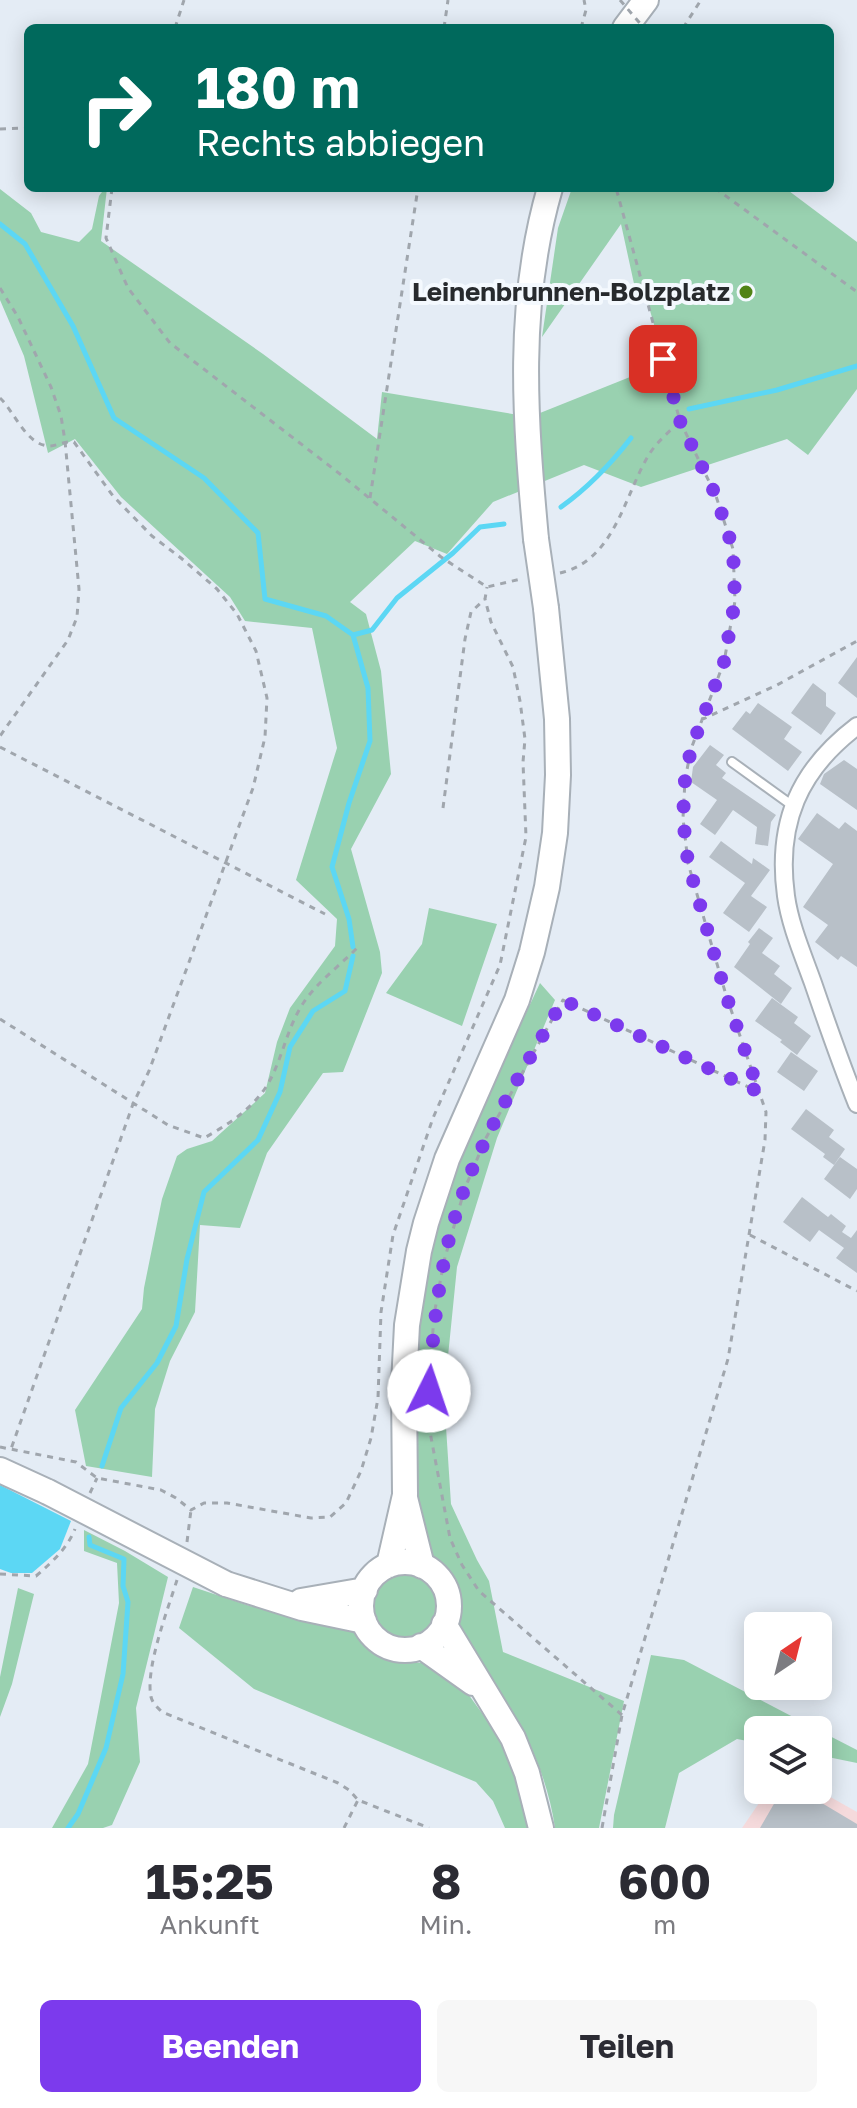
<!DOCTYPE html>
<html lang="de">
<style>
:root{--surface:#fff;--page:#f7f7f7;--text:#2b2b33;--muted:#7c7c81;--accent:#7c3aed}
body{margin:0;font-family:"Golos Text",sans-serif;background:var(--page);color:var(--text);height:100vh;display:flex;flex-direction:column;font-size:30px;white-space:nowrap}
*{box-sizing:border-box;margin:0}
p{font-size:26px;color:var(--muted)}
.icon{flex:none;width:44px;height:44px;fill:none;stroke:currentColor;stroke-width:2;stroke-linecap:round;stroke-linejoin:round}
.map{position:relative;height:1828px;overflow:hidden}
.drawer{display:flex;flex-direction:column;background:var(--surface);flex:1}
.drawer>*{flex:none}
.banner{position:absolute;left:24px;top:24px;width:810px;height:168px;border-radius:12px;box-shadow:0 4px 20px #0003;background:#00695c;color:#fff;overflow:hidden}
.needle{width:52px;rotate:35deg}
.buttons{position:absolute;left:744px;top:1612px;display:grid;gap:16px}
.buttons a{display:grid;place-items:center;width:88px;height:88px;border-radius:12px;background:var(--surface);box-shadow:0 4px 20px #0003;font-size:40px}
.pin{position:absolute;display:grid;place-items:center;width:68px;height:68px;color:#fff;margin:-34px;border-radius:16px;box-shadow:0 4px 12px #0006}
.me{position:absolute;width:88px;margin:-44px;rotate:4deg;stroke-linejoin:round;filter:drop-shadow(0 0 6px #0008)}
.turn{display:flex;align-items:center;gap:28px;height:168px;padding:0 40px;font-size:36px}
.turn .icon{width:104px;height:104px;stroke-width:2.5}
.turn b{display:block;font-size:56px;line-height:68px}
.eta{display:flex;justify-content:space-evenly;align-items:center;height:136px;text-align:center}
.eta b{font-size:48px;font-weight:700;line-height:56px}
.cta{display:flex;gap:16px;margin-top:auto;padding:16px 40px}
.cta a{flex:1;height:92px;border-radius:12px;background:var(--accent);color:#fff;font-size:32px;font-weight:700;line-height:92px;text-align:center}
.cta a+a{background:var(--page);color:var(--text)}
.map>svg:first-child{display:block}
.industrial{fill:#f5dadc}
.green{fill:#99d1b0}
.water{fill:#5cd7f4}
.lines{fill:none;stroke-linecap:round;stroke-linejoin:round}
.stream{stroke:#5cd7f4;stroke-width:5}
.building{fill:#b8c0c8}
.service-casing{stroke:#a8b0b8;stroke-width:12}
.minor-casing{stroke:#a8b0b8;stroke-width:20}
.primary-casing{stroke:#a8b0b8;stroke-width:28}
.path{stroke:#a0a6ad;stroke-width:3;stroke-dasharray:6 6;stroke-linecap:butt}
.service{stroke:#fff;stroke-width:8}
.minor{stroke:#fff;stroke-width:16}
.primary{stroke:#fff;stroke-width:24}
.primary-bridge-casing{stroke:#a8b0b8;stroke-width:28;stroke-linecap:butt}
.path-bridge{stroke:#a0a6ad;stroke-width:3;stroke-dasharray:6 6;stroke-linecap:butt}
.primary-bridge{stroke:#fff;stroke-width:24}
.route{stroke:#7c3aed;stroke-width:14;stroke-dasharray:0 25.2}
.poi-dot{fill:#518316;stroke:#f4f9fe;stroke-width:3}
.labels{text-anchor:middle;stroke-width:8;stroke-linejoin:round;paint-order:stroke}
.poi-label{font-size:26px;font-weight:bold;fill:#272a2d;stroke:#f4f9fe;text-anchor:end}
</style>
<div class="map">
<svg width="857" height="1828" viewBox="0 0 857 1828">
<rect width="100%" height="100%" fill="#e4ecf5"/>
<path class="industrial" d="M768 1790H818L857 1812V1828H742Z"/>
<path class="green" d="M105 188H107L101 241 263 354 377 439 382 392 530 417 665 363 647 300 638 302 621 224 542 337 558 228 572 188H785L857 242V389L808 455 787 439 641 487 584 465 493 502 447 554 415 541 350 602 366 614 381 671 391 774 351 849 380 952 382 973 343 1072 323 1073 267 1153 240 1228 200 1225 195 1312 170 1361 155 1409 152 1477 86 1466 75 1410 142 1309 144 1288 162 1199 177 1156 187 1149 212 1141 265 1093 277 1042 290 1008 335 946 337 919 296 880 337 748 312 628 245 621 230 597 121 497 75 439 48 453 24 356 0 300V189L31 213 41 232 79 242 92 229 99 196Z
M429 908 497 924 462 1026 386 993 422 944Z
M540 983 555 1000 497 1138 457 1267 444 1396 451 1504 477 1560 489 1581 503 1652 624 1701 599 1828H555C549 1785 531 1741 508 1704 493 1680 470 1661 461 1633 456 1619 465 1607 460 1592 454 1572 435 1566 428 1549 414 1513 418 1472 417 1435 417 1376 417 1317 429 1259 450 1162 499 1072 540 983Z
M84 1530 125 1551 168 1577 136 1708 140 1762 112 1825 103 1828H52L88 1764 119 1603 117 1563 84 1551Z
M371 1606a35 35 0 1 1 70 0a35 35 0 1 1-70 0Z
M193 1587 250 1606 346 1625 357 1632 367 1644 383 1656 399 1661 434 1664 463 1687 495 1731 521 1781 531 1828H505L493 1801 476 1782 254 1689 179 1628Z
M18 1588 34 1594 12 1684 0 1717V1677Z
M651 1655 684 1660 818 1730H758V1743L737 1739 679 1773 665 1828H613L614 1815Z
M818 1730 857 1750V1763L818 1755Z"/>
<path class="water" d="M0 1485 71 1521 60 1549 32 1573H11L0 1569Z"/>
<g class="lines">
<path class="stream" d="M0 224 25 244 73 326 114 418 204 478 258 533 265 599 326 616 353 635 368 688 370 741 349 803 332 867 349 919 353 947
M689 409 777 390 857 366
M561 507C589 487 610 465 631 438
M353 635 372 630 397 598 453 553 480 527 504 524
M102 1466 121 1408 157 1363 176 1326 187 1259 204 1192 258 1140 280 1092 290 1047 313 1011 345 991 353 956
M68 1828 78 1814 106 1748 123 1674 128 1602 123 1586 124 1559 90 1545 89 1537"/>
</g>
<path class="building" d="M857 657V698L838 683Z
M813 683 826 693V706L836 713 821 735 791 713Z
M758 703 792 727 784 739 802 752 788 771 732 729 746 711 750 714Z
M710 745 724 755 716 765 726 773 722 778 776 815 771 822 768 846 755 844 757 827 733 810 715 835 700 824 717 800 691 782 693 767Z
M844 760 857 769V810L820 784 824 774Z
M817 813 839 829 845 822 857 831V967L841 956 838 960 815 942 828 925 803 907 833 864 798 839Z
M721 841 752 864 753 858 770 870 751 896 767 907 749 932 723 913 745 883 709 857Z
M759 928 773 938 762 953 780 966 774 974 792 988 781 1004 734 967 750 944 748 942Z
M772 998 798 1017 794 1023 811 1036 797 1055 780 1042 782 1040 755 1021Z
M791 1052 818 1071 804 1091 777 1072Z
M806 1109 834 1130 829 1137 845 1149 834 1165 823 1157 825 1154 791 1129Z
M840 1157 857 1169V1189L850 1199 824 1179Z
M802 1197 828 1217 831 1214 846 1226 842 1232 851 1238 857 1230V1273L836 1258 844 1248 819 1230 810 1242 783 1222Z
M782 1790H800L857 1824V1828H760Z"/>
<g class="lines">
<g class="service-casing">
<path id="service" d="M732 762 793 806"/>
</g>
<g class="minor-casing">
<path id="minor" d="M857 726C799 770 776 823 786 896 790 925 803 955 813 983 827 1024 841 1064 857 1104"/>
</g>
<g class="primary-casing">
<path id="primary" d="M625 28 646 0
M536 539C525 419 516 305 550 188
M0 1470 48 1492
M405 1498 422 1566
M361 1606a44 44 0 1 1 88 0a44 44 0 1 1-88 0Z
M389 1565 405 1495 404 1384 407 1325 419 1251 426 1223 447 1159 517 1000 532 952 547 887 555 833 558 775 557 719 546 608
M226 1584 302 1608 364 1621
M301 1601 365 1590
M444 1624 513 1738 527 1773 541 1828
M421 1646 473 1683"/>
</g>
<path class="path" d="M175 28 184 0
M444 28 448 0
M581 28 586 10 584 0
M683 28 701 0
M0 129 28 128
M112 188 106 238 128 288 170 343 340 474 441 557 487 587 521 579
M715 188 857 292
M0 288 18 317 51 387 61 416 65 441 79 589 77 617 68 640 0 736
M0 398C14 411 26 445 49 446 57 446 64 441 74 442L113 496 152 536 181 558 217 589 237 614 256 651 267 698 265 737 253 788 149 1071 133 1104 11 1449
M370 498 418 188
M560 573C616 560 624 494 650 453 658 441 670 431 680 421
M701 720 777 685 857 641
M0 747 325 914
M443 808 465 639 471 612 485 599
M0 1019 168 1125 204 1138C228 1125 255 1107 269 1082 283 1057 287 1027 304 1002 318 981 342 964 360 945
M750 1235 857 1291
M0 1447 76 1462 97 1478 161 1490 176 1498 191 1510 204 1503H227L311 1518 330 1517 346 1503 361 1471 371 1438 378 1398 381 1312 393 1235 433 1118 500 965 526 837 523 762 525 739 520 701 513 667 491 622 485 599 487 587
M90 1493 97 1478
M187 1542 191 1510
M0 1574 36 1576C52 1562 67 1549 75 1529
M177 1580C168 1609 145 1668 151 1697 153 1704 157 1707 162 1712L338 1783 349 1790 358 1800 429 1828
M622 1715 479 1591 462 1565 450 1538 427 1416 434 1315 444 1261 465 1188 486 1138 563 1000 759 1092
M344 1828 358 1800
M602 1828 622 1715 728 1359 765 1140 766 1112 726 995 688 863 683 818 685 780 691 749 724 662 735 601 733 549 716 496 680 421 616 188"/>
<use href="#service" class="service"/>
<use href="#minor" class="minor"/>
<use href="#primary" class="primary"/>
<g class="primary-bridge-casing">
<path id="primary-bridge" d="M536 539 546 608
M48 1492 226 1584"/>
</g>
<path class="path-bridge" d="M620 0 644 28"/>
<use href="#primary-bridge" class="primary-bridge"/>
</g>
<g class="lines">
<path class="route" d="M429 1391C434 1320 440 1252 466 1185 491 1120 529 1061 563 1000L759 1092 726 995 688 863 683 818 685 780 691 749 724 662 735 601 733 549 716 496 680 421 663 359"/>
</g>
<circle class="poi-dot" cx="746" cy="292" r="8"/>
<g class="labels">
<g class="poi-label">
<text x="730" y="301">Leinenbrunnen-Bolzplatz</text>
</g>
</g>
</svg>
<div class="buttons">
<a><svg class="needle" viewBox="-14 -14 28 28"><path d="M0-13l5 13h-10z" fill="#e53935"/><path d="M0 13l5-13h-10z" fill="#7c7c81"/></svg></a>
<a><svg class="icon" aria-label="layers" viewBox="0 0 24 24"><path d="M12 4l9 5-9 5-9-5zM3 14l9 5 9-5"/></svg></a>
</div>
<div class="pin" style="left:663px;top:359px;background:#d93025"><svg class="icon" aria-label="arrive" viewBox="0 0 24 24"><path d="M6 21V4h12l-3 4 3 4H6"/></svg></div>
<svg class="me" style="left:429px;top:1391px" viewBox="-20 -20 40 40"><circle r="19" fill="#fff"/><path d="M0-13L10 11 0 6-10 11z" fill="#7c3aed"/></svg>
<div class="banner">
<div class="turn"><svg class="icon" aria-label="right" viewBox="0 0 24 24"><path d="M7 20v-9h11M14 6l5 5-5 5"/></svg><div><b>180 m</b>Rechts abbiegen</div></div>
</div>
</div>
<section class="drawer">
<div class="eta">
<div><b>15:25</b><p>Ankunft</p></div>
<div><b>8</b><p>Min.</p></div>
<div><b>600</b><p>m</p></div>
</div>
<div class="cta"><a>Beenden</a><a>Teilen</a></div>
</section>
